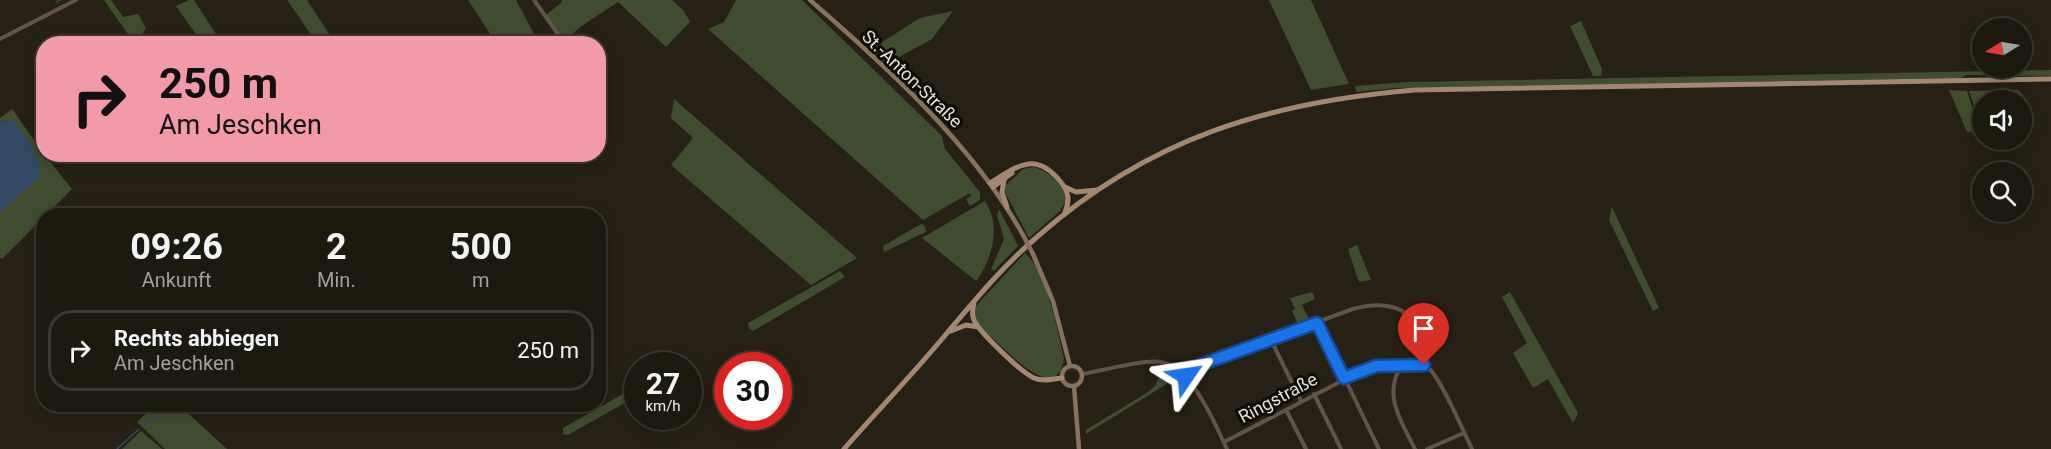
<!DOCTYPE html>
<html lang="de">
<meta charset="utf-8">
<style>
:root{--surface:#1c190f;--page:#252218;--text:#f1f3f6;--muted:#a0a09e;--line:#3a382f}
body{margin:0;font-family:Roboto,sans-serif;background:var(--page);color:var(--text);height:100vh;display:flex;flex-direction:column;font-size:22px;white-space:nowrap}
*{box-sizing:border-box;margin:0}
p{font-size:20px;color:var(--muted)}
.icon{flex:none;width:33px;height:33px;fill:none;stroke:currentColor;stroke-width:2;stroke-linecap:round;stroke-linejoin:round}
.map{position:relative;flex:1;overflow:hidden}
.drawer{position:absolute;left:36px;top:208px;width:570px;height:204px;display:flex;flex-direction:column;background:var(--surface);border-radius:24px;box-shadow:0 3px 15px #0003,0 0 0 2px var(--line)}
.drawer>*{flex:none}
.top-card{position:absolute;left:36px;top:36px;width:570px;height:126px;border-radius:24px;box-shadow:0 3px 15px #0003,0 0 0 2px var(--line);background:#f39aa9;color:#111;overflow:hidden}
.needle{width:39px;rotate:259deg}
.buttons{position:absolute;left:1972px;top:18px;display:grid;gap:12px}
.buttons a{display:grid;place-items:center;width:60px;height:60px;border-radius:50%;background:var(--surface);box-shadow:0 3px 15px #0003,0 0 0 2px var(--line);font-size:30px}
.speed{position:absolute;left:624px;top:352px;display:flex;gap:12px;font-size:30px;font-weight:700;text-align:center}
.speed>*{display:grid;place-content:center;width:78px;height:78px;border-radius:50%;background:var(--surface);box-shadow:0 3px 15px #0003,0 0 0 2px var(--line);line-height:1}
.speed small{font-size:15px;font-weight:400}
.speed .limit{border:9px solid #d22;background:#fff;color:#111}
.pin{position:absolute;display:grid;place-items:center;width:51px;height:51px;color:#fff;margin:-62px -26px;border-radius:50% 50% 50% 0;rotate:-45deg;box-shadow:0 0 6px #0007}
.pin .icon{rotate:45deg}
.me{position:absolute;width:66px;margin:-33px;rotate:58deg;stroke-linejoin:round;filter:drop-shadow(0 0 4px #0008)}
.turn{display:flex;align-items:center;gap:21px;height:126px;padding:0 24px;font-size:27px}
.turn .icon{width:78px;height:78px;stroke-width:2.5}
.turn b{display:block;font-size:42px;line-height:51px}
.eta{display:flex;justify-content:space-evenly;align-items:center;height:102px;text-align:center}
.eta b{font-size:36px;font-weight:700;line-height:42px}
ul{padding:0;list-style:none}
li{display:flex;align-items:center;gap:18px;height:81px;margin:0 12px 9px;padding:0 12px;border:3px solid var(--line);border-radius:24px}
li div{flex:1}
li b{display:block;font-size:22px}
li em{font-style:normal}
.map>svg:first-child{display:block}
.green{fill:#404d2f}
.forest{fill:#404e2c}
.water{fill:#334a67}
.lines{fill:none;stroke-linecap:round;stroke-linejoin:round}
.stream{stroke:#334a67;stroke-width:1.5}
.street{stroke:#625449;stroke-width:4}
.secondary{stroke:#87715f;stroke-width:4.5}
.primary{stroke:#a38770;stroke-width:5}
.secondary-bridge{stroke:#87715f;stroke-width:4.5}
.route-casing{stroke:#114b97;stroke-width:15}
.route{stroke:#1a73e8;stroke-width:10}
.labels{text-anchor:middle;stroke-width:6;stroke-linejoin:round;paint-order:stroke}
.street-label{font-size:18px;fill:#e3e0d8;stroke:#0d0b06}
</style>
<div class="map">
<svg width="2051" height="449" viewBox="0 0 2051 449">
<rect width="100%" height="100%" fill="#262114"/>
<path class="green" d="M189 0H194L222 43H202L176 6Z
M287 0H307L335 43H317Z
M468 0H516L539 43H496Z
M561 0H672L684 11 690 22 666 47 618 2 580 27 563 43 552 44 561 37 546 15 562 2Z
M736 0H802L942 136 945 149 980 192V200L970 206 966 199 971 196 970 193 923 220 708 29 724 22Z
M1269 0H1311L1349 84 1311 90Z
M953 11 932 39 886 64 871 49 920 18Z
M1581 21 1602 69 1601 76H1593L1570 26Z
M2051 70V76L1966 75 1961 78 1396 88 1356 92 1355 86 1406 82Z
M674 99 857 258 811 285 671 165 693 138 671 118Z
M12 109 44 154 72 189 2 259 0 258V213L13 201 8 120 0 123V118Z
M1034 167C1047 170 1066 186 1066 201L1060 211 1029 238 1005 192 1006 185 1023 169Z
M985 201C1002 226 992 260 976 281L922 238Z
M1612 207 1659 308 1653 311 1609 220Z
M999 209 1018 246 994 271 991 269 1004 239 997 215Z
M921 224 925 226 926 232 884 252 883 246Z
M1357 245 1371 280 1359 282 1348 249Z
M1025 253C1047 272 1057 329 1064 358 1058 402 1017 361 1002 347 994 339 980 330 976 320 974 315 975 311 976 306Z
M840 271 845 277 753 331 749 328 748 323Z
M1312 292 1315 299 1302 305 1310 321 1299 326 1292 311 1295 309 1290 298Z
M1510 292 1578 413 1573 423 1548 379 1533 388 1513 353 1527 343 1502 297Z
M1164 367 1170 368 1178 377 1086 434V430L1148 392 1155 386Z
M637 386V396L568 435 563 434V428Z
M171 405 180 406 227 449H165L137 422 149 411Z
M141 431 162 449H122Z"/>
<path class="forest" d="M104 0H111L123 17 138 14 146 28 142 35 132 40Z
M1949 90 1967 91 1979 128V137L1974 131 1967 132Z
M2018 90 2024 96 2021 100H1983V111L1977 114 1969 91Z"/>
<path class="water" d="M8 120H13C24 135 42 157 40 177L0 213V123Z"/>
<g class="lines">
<path class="stream" d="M56 2 60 0
M144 426 171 405
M117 449 139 429"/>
<path class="street" d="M534 0 565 44
M0 39 76 0
M1318 323 1379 449
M1271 340 1301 401
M1402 365C1382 394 1401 421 1415 449
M1082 374C1101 371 1144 359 1161 362 1192 367 1215 424 1227 449
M1186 376 1188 370 1210 361 1353 309C1382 301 1408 304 1422 333 1427 344 1429 354 1424 365
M1314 394 1341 449
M1286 410 1306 449
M1224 442 1361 371C1376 366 1413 359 1426 366 1439 373 1464 433 1472 449
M1427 449 1464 433"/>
<path class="secondary" d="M810 0C887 67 973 145 1023 235
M1033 254 1053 301 1070 366
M1062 376a10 10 0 1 1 20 0a10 10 0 1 1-20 0Z
M1074 386 1079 449"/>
<path class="primary" d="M1004 180 1002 192 1007 207
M990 183C1018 166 1035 151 1060 181 1069 192 1070 200 1065 212
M993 187 1012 173
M1065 187 1076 192 1097 190
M974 302C973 308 971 314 974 320 979 332 1022 373 1034 378 1043 382 1053 379 1062 378
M951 331 966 325 978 327
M844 449C878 410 914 373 947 333 975 300 1003 266 1037 237 1149 138 1269 102 1415 90L2051 79"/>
<path class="secondary-bridge" d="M1023 235 1033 254"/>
</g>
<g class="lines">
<g class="route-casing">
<path id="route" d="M1186 376 1188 370 1194 367 1317 323 1344 378 1376 366 1424 365"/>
</g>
<use href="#route" class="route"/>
</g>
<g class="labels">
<g class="street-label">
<text transform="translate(912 79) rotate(44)" y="6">St.-Anton-Straße</text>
<text transform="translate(1278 398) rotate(-28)" y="6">Ringstraße</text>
</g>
</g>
</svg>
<div class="buttons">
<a><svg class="needle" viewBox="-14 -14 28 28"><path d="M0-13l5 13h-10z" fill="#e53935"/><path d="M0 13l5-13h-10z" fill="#a0a09e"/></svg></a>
<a><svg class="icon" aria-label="sound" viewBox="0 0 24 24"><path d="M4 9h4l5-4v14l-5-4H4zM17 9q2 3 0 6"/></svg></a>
<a><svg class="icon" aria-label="search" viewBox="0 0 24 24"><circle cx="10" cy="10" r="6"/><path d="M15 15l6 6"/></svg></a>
</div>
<div class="speed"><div>27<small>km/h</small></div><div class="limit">30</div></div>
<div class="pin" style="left:1424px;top:365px;background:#d93025"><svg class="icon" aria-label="arrive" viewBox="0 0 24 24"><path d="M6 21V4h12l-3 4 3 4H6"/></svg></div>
<svg class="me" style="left:1186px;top:376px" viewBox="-20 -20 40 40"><path d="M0-17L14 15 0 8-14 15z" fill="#1a73e8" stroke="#fff" stroke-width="4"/></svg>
<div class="top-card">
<div class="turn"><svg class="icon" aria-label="right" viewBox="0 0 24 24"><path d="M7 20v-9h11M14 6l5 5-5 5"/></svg><div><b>250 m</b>Am Jeschken</div></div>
</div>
<section class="drawer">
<div class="eta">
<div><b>09:26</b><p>Ankunft</p></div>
<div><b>2</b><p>Min.</p></div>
<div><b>500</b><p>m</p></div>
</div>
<ul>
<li><svg class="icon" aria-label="right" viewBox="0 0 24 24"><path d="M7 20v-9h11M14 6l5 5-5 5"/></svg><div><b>Rechts abbiegen</b><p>Am Jeschken</p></div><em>250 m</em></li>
</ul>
</section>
</div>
